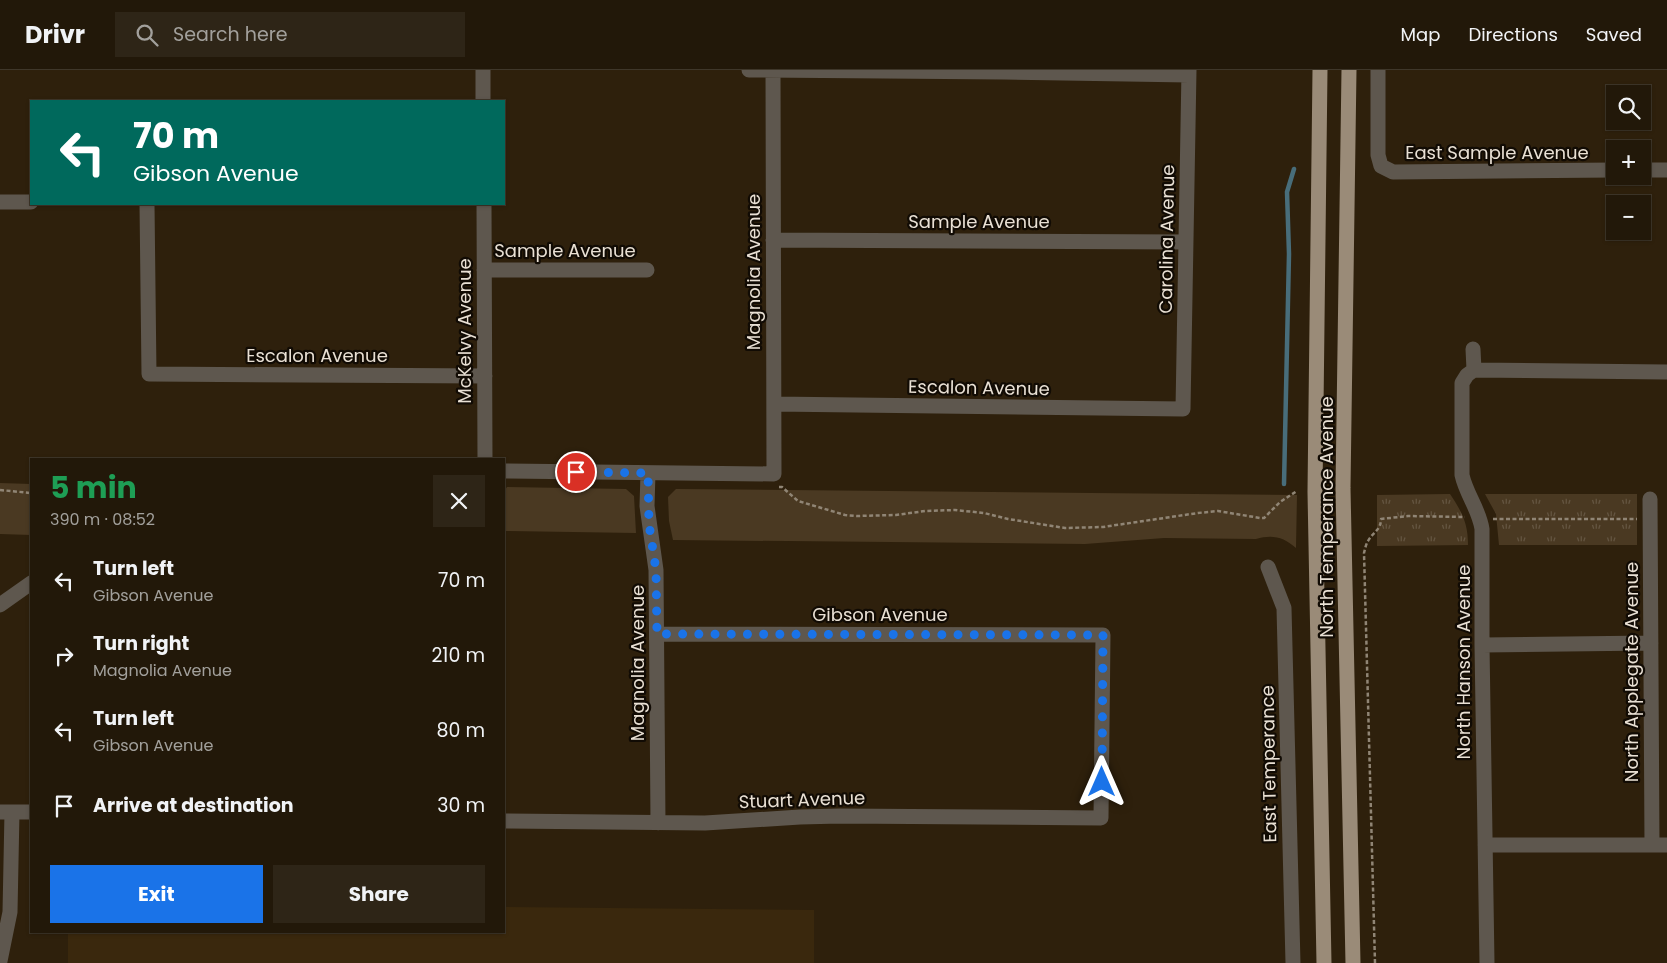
<!DOCTYPE html>
<meta charset="utf-8">
<style>
:root{--surface:#221809;--page:#2e2517;--text:#f1f3f6;--muted:#a2a09c;--line:#3f372a;--accent:#1a73e8}
body{margin:0;font-family:Poppins,sans-serif;background:var(--page);color:var(--text);height:100vh;display:flex;flex-direction:column;font-size:19px;white-space:nowrap}
*{box-sizing:border-box;margin:0}
p{font-size:16px;color:var(--muted)}
.icon{flex:none;width:28px;height:28px;fill:none;stroke:currentColor;stroke-width:2;stroke-linecap:round;stroke-linejoin:round}
.map{position:relative;flex:1;overflow:hidden}
.drawer{position:absolute;left:30px;top:388px;width:475px;height:475px;display:flex;flex-direction:column;background:var(--surface);border-radius:0px;box-shadow:0 1px 4px #0004,0 0 0 1px var(--line)}
.drawer>*{flex:none}
.banner{position:absolute;left:30px;top:30px;width:475px;height:105px;border-radius:0px;box-shadow:0 1px 4px #0004,0 0 0 1px var(--line);background:#00695c;color:#fff;overflow:hidden}
.controls{position:absolute;left:1606px;top:15px;display:grid;gap:10px}
.controls a{display:grid;place-items:center;width:45px;height:45px;border-radius:0px;background:var(--surface);box-shadow:0 1px 4px #0004,0 0 0 1px var(--line);font-size:25px}
.pin{position:absolute;display:grid;place-items:center;width:42px;height:42px;color:#fff;margin:-21px;border:2px solid #fff;border-radius:50%;box-shadow:0 1px 5px #0007}
.me{position:absolute;width:55px;margin:-28px;rotate:0deg;stroke-linejoin:round;filter:drop-shadow(0 0 4px #0008)}
.turn{display:flex;align-items:center;gap:18px;height:105px;padding:0 20px;font-size:22px}
.turn .icon{width:65px;height:65px;stroke-width:2.5}
.turn b{display:block;font-size:35px;line-height:42px}
.round{display:grid;place-items:center;flex:none;width:52px;height:52px;border-radius:0px;background:var(--page)}
.head{display:flex;align-items:center;justify-content:space-between;height:85px;padding:0 20px}
h1{font-size:30px;font-weight:700;line-height:38px;color:#1e9e55}
.primary-button{display:flex;gap:10px;margin-top:auto;padding:10px 20px}
.primary-button a{flex:1;height:58px;border-radius:0px;background:var(--accent);color:#fff;font-size:20px;font-weight:700;line-height:58px;text-align:center}
.primary-button a+a{background:var(--page);color:var(--text)}
ul{padding:0;list-style:none}
li{display:flex;align-items:center;gap:15px;height:75px;padding:0 20px}
li div{flex:1}
li b{display:block;font-size:19px}
li em{font-style:normal}
header{display:flex;align-items:center;gap:30px;box-sizing:border-box;height:70px;padding:0 25px;background:var(--surface);border-bottom:1px solid var(--line)}
header strong{font-size:24px}
nav{display:flex;gap:28px;margin-inline-start:auto;font-size:18px}
.search{width:350px;height:45px;background:var(--page);display:flex;align-items:center;gap:12px;box-sizing:border-box;padding:0 18px;border-radius:0px;color:var(--muted);font-size:19px}
.map>svg:first-child{display:block}
.built{fill:#3a280d}
.green{fill:#4a3922}
.park{fill:url(#park-tufts)}
.lines{fill:none;stroke-linecap:round;stroke-linejoin:round}
.stream{stroke:#486d7a;stroke-width:4.5}
.path{stroke:#908575;stroke-width:2.5;stroke-dasharray:4 2.5;stroke-linecap:butt}
.minor{stroke:#5e574e;stroke-width:15}
.major{stroke:#9a8b78;stroke-width:15}
.route{stroke:#1a73e8;stroke-width:9;stroke-dasharray:0 16.2}
.labels{text-anchor:middle;stroke-width:4.5;stroke-linejoin:round;paint-order:stroke}
.street-label{font-size:18px;fill:#e9e0d4;stroke:#110b04}
</style>
<header>
<strong>Drivr</strong>
<div class="search"><svg class="icon" aria-label="search" viewBox="0 0 24 24"><circle cx="10" cy="10" r="6"/><path d="M15 15l6 6"/></svg>Search here</div>
<nav><a>Map</a><a>Directions</a><a>Saved</a></nav>
</header>
<div class="map">
<svg width="1667" height="893" viewBox="0 0 1667 893">
<defs>
<pattern id="park-tufts" width="24" height="20" patternUnits="userSpaceOnUse" patternTransform="scale(1.25)"><rect width="24" height="20" fill="#4a3922"/><path d="M3 7l-1-3M5 7V3M7 7l1-3M15 17l-1-3M17 17v-4M19 17l1-3" fill="none" stroke="#645541"/></pattern>
</defs>
<rect width="100%" height="100%" fill="#2e200c"/>
<path class="built" d="M504 837 814 840V893H68V861H504Z"/>
<path class="green" d="M0 413 31 414V465L0 464Z
M507 417 626 419 634 426 636 463 504 461V421Z
M676 419 1297 425 1296 478C1284 467 1272 464 1256 469L1164 468 1085 474 673 470 669 451 668 427Z"/>
<path class="park" d="M1450 424C1462 442 1468 453 1468 475L1377 476V425Z
M1485 424H1637V475H1499L1496 444Z"/>
<g class="lines">
<path class="stream" d="M1284 414 1289 184 1287 122 1294 99"/>
<path class="path" d="M779 417H782L798 431 845 445 857 446 896 445 925 441 955 440 984 443 1008 449 1065 458 1103 457 1198 443 1218 441 1260 448H1264L1280 432 1297 421
M0 420 31 423
M1493 449H1637
M1375 893 1364 483C1365 479 1366 474 1368 471 1373 462 1381 460 1381 449L1408 446 1465 447"/>
<path class="minor" d="M483 0V31
M749 0 1004 2 1189 5
M1378 0V85L1381 96 1393 102 1615 100
M1642 100H1667
M0 132H31
M147 134 149 304 485 306
M484 134 485 389
M773 170 1186 172
M484 200H647
M1473 279 1474 300
M1474 300 1467 305 1462 313V405C1466 424 1479 439 1482 459V575L1487 893
M1474 300 1667 302
M774 334 1183 339 1189 0
M504 401 774 404 773 0
M648 403 647 436 656 500 658 753
M1650 429 1652 775
M1268 497 1284 538 1293 893
M0 535 31 513
M1482 575 1651 573
M0 742H31
M504 751 705 753 800 747 840 746 1101 748 1103 565 657 564
M1485 775H1667
M0 891 10 842 12 742"/>
<path class="major" d="M1320 0 1315 422 1324 893
M1349 0 1343 418 1353 893"/>
</g>
<g class="lines">
<path class="route" d="M576 402 648 403 649 454 656 500 657 564 1103 565 1102 712"/>
</g>
<g class="labels">
<g class="street-label">
<text x="1497" y="89">East Sample Avenue</text>
<text x="979" y="158">Sample Avenue</text>
<text transform="translate(1167 169) rotate(-89)" y="6">Carolina Avenue</text>
<text x="565" y="187">Sample Avenue</text>
<text transform="translate(754 202) rotate(-90)" y="6">Magnolia Avenue</text>
<text transform="translate(465 261) rotate(-90)" y="6">McKelvy Avenue</text>
<text x="317" y="292">Escalon Avenue</text>
<text transform="translate(979 318) rotate(1)" y="6">Escalon Avenue</text>
<text transform="translate(1327 447) rotate(-90)" y="6">North Temperance Avenue</text>
<text x="880" y="551">Gibson Avenue</text>
<text transform="translate(1464 592) rotate(-90)" y="6">North Hanson Avenue</text>
<text transform="translate(638 593) rotate(-90)" y="6">Magnolia Avenue</text>
<text transform="translate(1632 602) rotate(-90)" y="6">North Applegate Avenue</text>
<text transform="translate(1269 694) rotate(-91)" y="6">East Temperance</text>
<text transform="translate(802 730) rotate(-2)" y="6">Stuart Avenue</text>
</g>
</g>
</svg>
<div class="controls">
<a><svg class="icon" aria-label="search" viewBox="0 0 24 24"><circle cx="10" cy="10" r="6"/><path d="M15 15l6 6"/></svg></a>
<a>+</a>
<a>−</a>
</div>
<div class="pin" style="left:576px;top:402px;background:#d93025"><svg class="icon" aria-label="arrive" viewBox="0 0 24 24"><path d="M6 21V4h12l-3 4 3 4H6"/></svg></div>
<svg class="me" style="left:1102px;top:712px" viewBox="-20 -20 40 40"><path d="M0-17L14 15 0 8-14 15z" fill="#1a73e8" stroke="#fff" stroke-width="4"/></svg>
<div class="banner">
<div class="turn"><svg class="icon" aria-label="left" viewBox="0 0 24 24"><path d="M17 20v-9H6M10 6l-5 5 5 5"/></svg><div><b>70 m</b>Gibson Avenue</div></div>
</div>
<section class="drawer">
<div class="head"><div><h1>5 min</h1><p>390 m · 08:52</p></div><a class="round"><svg class="icon" aria-label="close" viewBox="0 0 24 24"><path d="M6 6l12 12M18 6L6 18"/></svg></a></div>
<ul>
<li><svg class="icon" aria-label="left" viewBox="0 0 24 24"><path d="M17 20v-9H6M10 6l-5 5 5 5"/></svg><div><b>Turn left</b><p>Gibson Avenue</p></div><em>70 m</em></li>
<li><svg class="icon" aria-label="right" viewBox="0 0 24 24"><path d="M7 20v-9h11M14 6l5 5-5 5"/></svg><div><b>Turn right</b><p>Magnolia Avenue</p></div><em>210 m</em></li>
<li><svg class="icon" aria-label="left" viewBox="0 0 24 24"><path d="M17 20v-9H6M10 6l-5 5 5 5"/></svg><div><b>Turn left</b><p>Gibson Avenue</p></div><em>80 m</em></li>
<li><svg class="icon" aria-label="arrive" viewBox="0 0 24 24"><path d="M6 21V4h12l-3 4 3 4H6"/></svg><div><b>Arrive at destination</b></div><em>30 m</em></li>
</ul>
<div class="primary-button"><a>Exit</a><a>Share</a></div>
</section>
</div>
